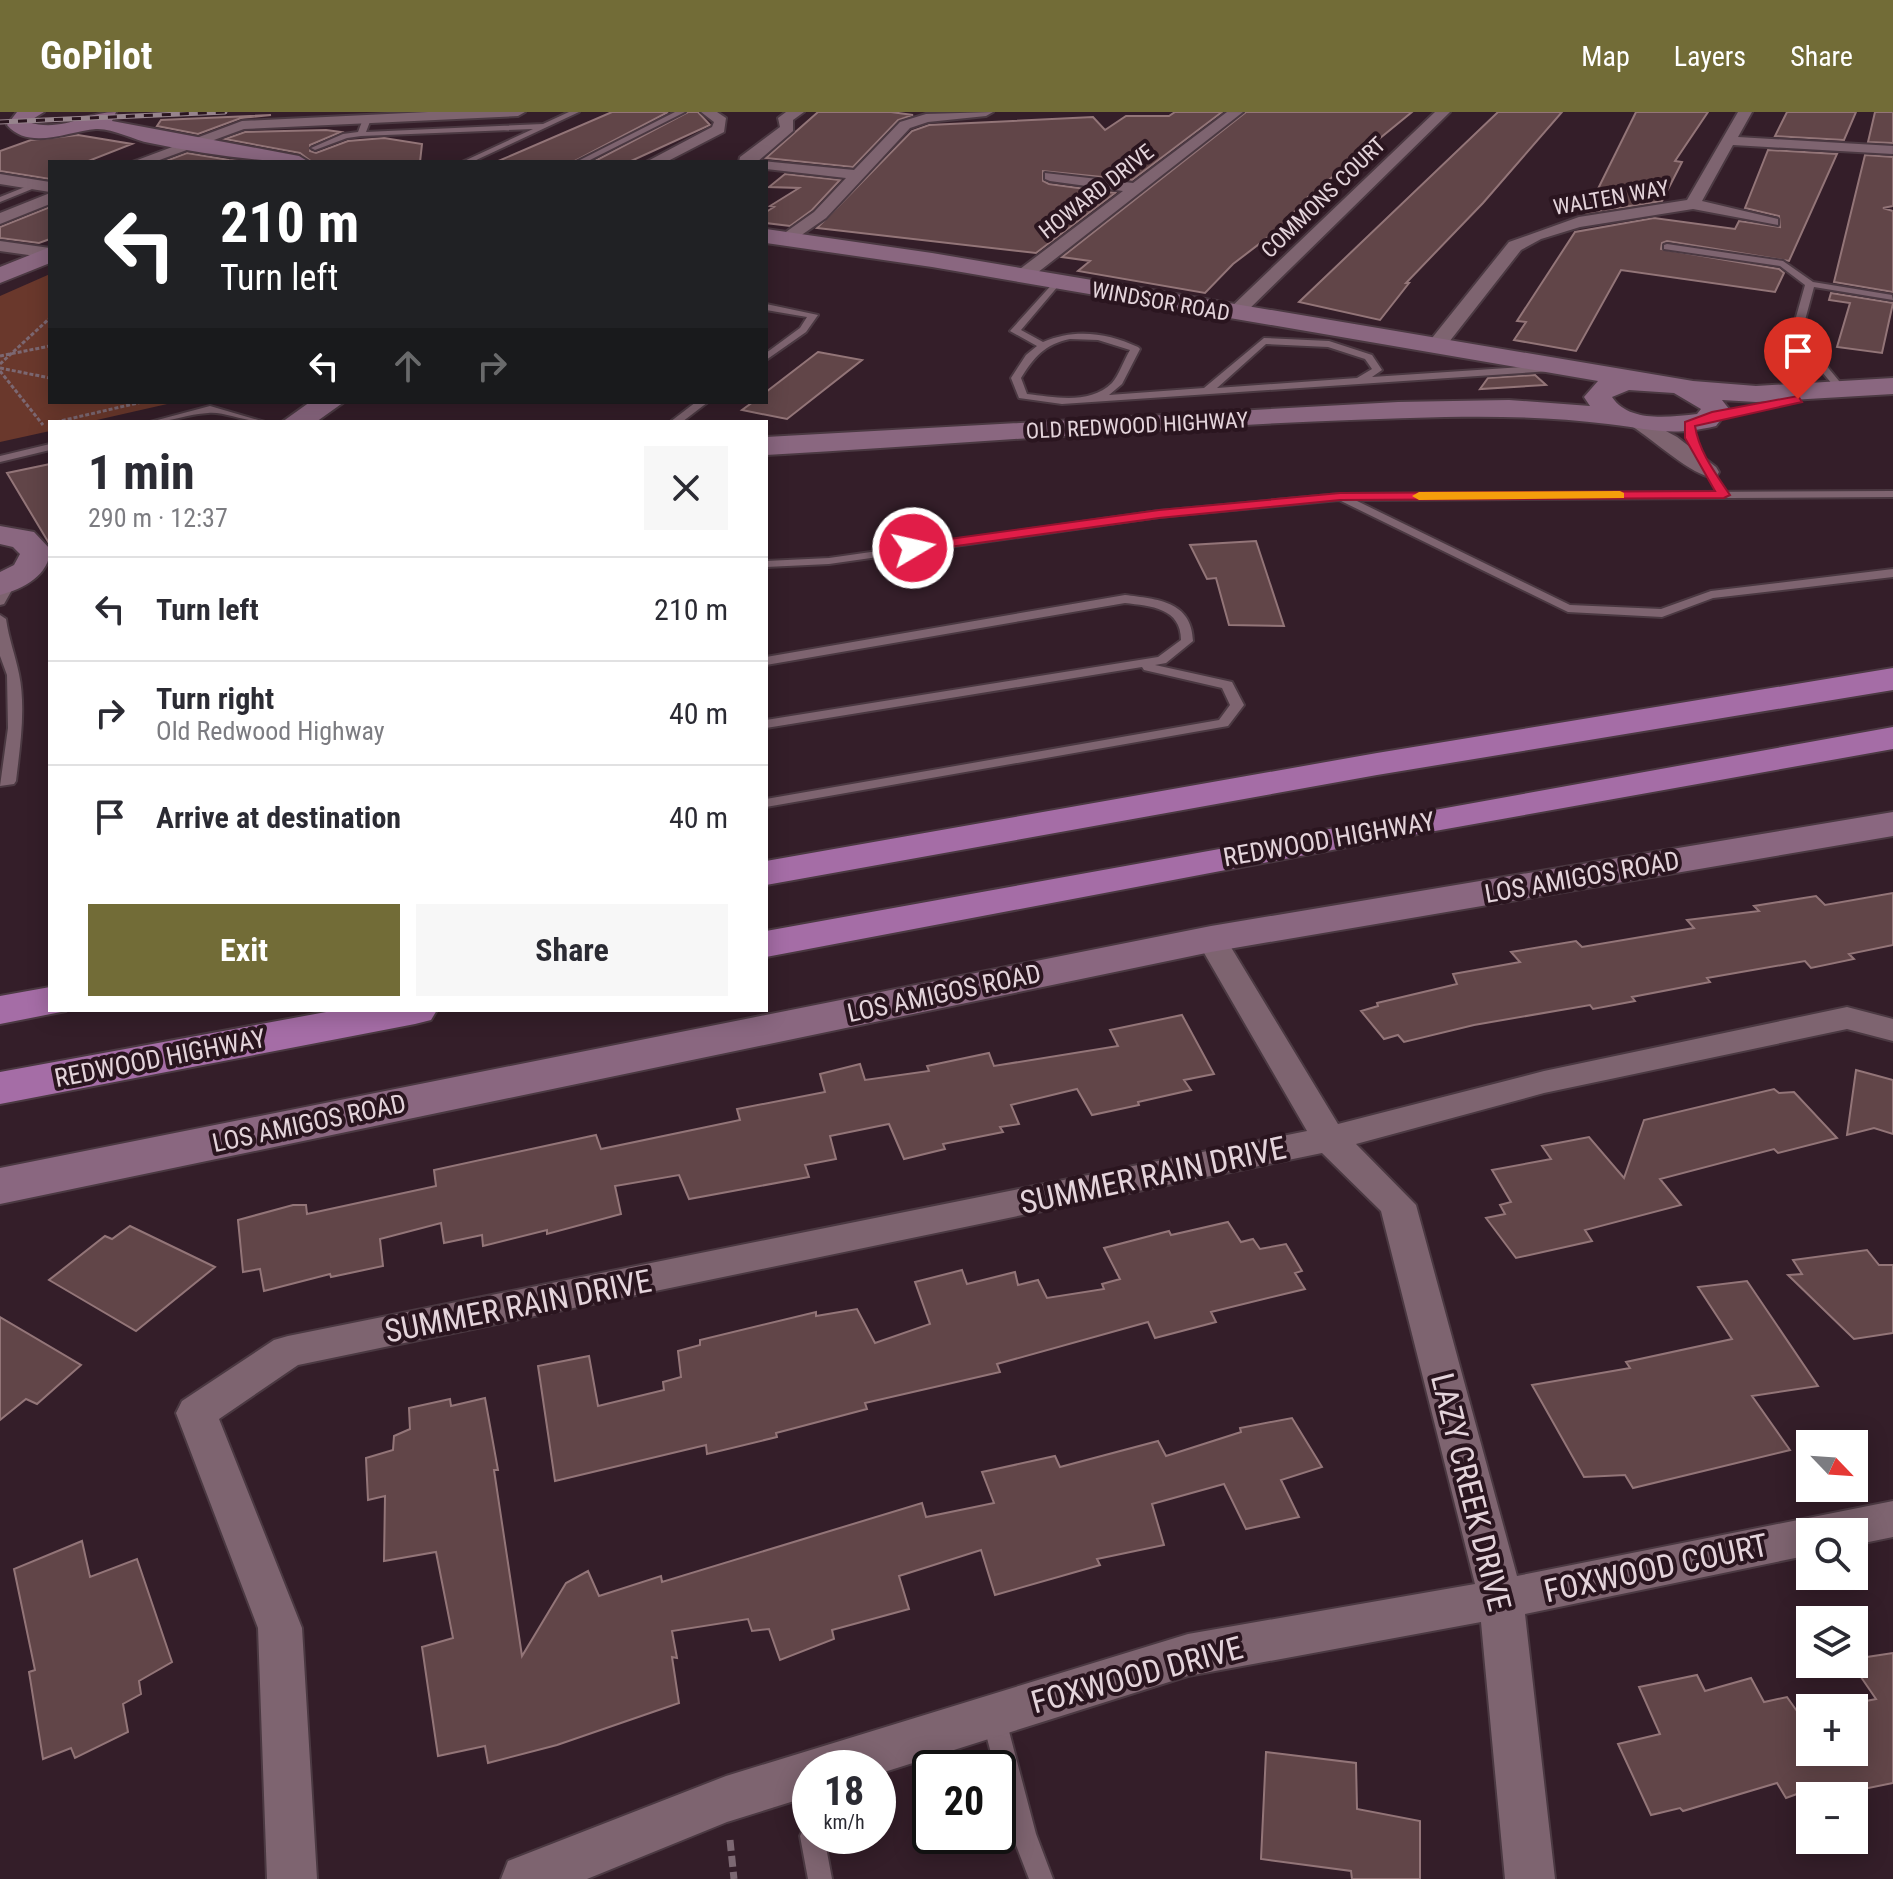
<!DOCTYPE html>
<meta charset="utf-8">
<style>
:root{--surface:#fff;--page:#f7f7f7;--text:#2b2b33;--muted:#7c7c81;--line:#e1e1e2;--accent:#726c37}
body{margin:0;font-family:"Roboto Condensed",sans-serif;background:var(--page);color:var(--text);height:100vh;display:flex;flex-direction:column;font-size:30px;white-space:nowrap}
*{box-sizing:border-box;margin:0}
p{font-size:26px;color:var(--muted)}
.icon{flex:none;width:44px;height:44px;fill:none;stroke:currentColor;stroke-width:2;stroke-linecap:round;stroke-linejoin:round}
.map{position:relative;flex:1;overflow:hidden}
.drawer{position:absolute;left:48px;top:308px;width:720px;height:592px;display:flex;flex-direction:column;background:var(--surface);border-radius:0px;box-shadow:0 4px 20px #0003}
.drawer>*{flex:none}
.banner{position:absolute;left:48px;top:48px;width:720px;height:244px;border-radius:0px;box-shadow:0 4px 20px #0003;background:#202124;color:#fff;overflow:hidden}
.needle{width:52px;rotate:115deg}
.tools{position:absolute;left:1796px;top:1318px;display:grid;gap:16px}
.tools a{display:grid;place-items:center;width:72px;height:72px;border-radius:0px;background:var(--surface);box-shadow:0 4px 20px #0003;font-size:40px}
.speed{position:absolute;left:792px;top:1638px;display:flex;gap:16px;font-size:40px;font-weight:700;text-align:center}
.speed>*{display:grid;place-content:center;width:104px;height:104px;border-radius:50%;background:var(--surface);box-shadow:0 4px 20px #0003;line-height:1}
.speed small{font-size:20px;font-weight:400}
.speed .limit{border:4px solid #111;border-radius:12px;background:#fff;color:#111}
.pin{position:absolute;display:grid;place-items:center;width:68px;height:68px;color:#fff;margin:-82px -34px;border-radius:50% 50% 50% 0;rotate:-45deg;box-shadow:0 0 8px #0007}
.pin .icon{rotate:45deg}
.me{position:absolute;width:88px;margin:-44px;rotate:81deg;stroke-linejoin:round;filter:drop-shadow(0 0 6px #0008)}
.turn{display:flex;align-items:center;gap:28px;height:168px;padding:0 40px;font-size:36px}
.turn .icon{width:104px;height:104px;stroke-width:2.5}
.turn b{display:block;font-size:56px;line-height:68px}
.lanes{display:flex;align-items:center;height:76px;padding:0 40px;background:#0003;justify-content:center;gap:40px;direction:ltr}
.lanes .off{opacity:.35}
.round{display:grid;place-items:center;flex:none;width:84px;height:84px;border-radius:0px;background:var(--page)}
.overview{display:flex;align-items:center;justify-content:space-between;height:136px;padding:0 40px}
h1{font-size:48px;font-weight:700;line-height:60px}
.button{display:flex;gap:16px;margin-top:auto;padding:16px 40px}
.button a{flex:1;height:92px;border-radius:0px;background:var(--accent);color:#fff;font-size:32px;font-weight:700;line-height:92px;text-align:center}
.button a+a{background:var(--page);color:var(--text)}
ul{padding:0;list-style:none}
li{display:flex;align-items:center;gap:24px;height:104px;padding:0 40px;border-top:2px solid var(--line)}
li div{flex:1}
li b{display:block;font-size:30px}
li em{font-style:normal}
header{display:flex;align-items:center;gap:48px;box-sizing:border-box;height:112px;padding:0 40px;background:var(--accent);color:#fff}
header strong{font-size:38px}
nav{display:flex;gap:44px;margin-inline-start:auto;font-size:28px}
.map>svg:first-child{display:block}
.green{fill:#6a382c}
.building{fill:#614548;stroke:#937578;stroke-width:2}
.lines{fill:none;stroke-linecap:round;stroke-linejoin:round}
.lane-casing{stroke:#4b3942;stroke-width:4}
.street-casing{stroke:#4b3942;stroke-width:4}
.secondary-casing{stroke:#4b3942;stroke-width:4}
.highway-casing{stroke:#4b3942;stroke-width:4}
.path-far1{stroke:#7c6872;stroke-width:3;stroke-dasharray:4 2;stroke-linecap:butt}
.path{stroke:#7c6872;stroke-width:7;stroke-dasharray:11 5;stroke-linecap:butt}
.lane{fill:#7e6470;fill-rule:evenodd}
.street{fill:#7e6470;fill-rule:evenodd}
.secondary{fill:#8a6780;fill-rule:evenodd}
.highway{fill:#a56da6;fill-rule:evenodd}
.rail-casing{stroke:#97848d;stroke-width:5}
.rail{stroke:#2a151f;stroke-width:3;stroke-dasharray:9;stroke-linecap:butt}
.route{fill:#e11d48;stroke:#92132f;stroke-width:2}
.slow{fill:#f59e0b}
.labels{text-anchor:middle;stroke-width:8;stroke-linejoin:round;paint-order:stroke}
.far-street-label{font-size:22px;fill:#e4d4db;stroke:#2a151f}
.street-label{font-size:26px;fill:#e4d4db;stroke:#2a151f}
.near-street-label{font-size:32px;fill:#e4d4db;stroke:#2a151f}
</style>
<header>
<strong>GoPilot</strong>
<nav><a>Map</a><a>Layers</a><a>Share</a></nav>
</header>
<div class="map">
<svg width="1893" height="1767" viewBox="0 0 1893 1767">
<rect width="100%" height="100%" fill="#341e29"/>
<path class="green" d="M50 162V290H176L88 310H50V319L0 330V184Z"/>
<path class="building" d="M612 0H668L573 50H496Z
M688 0H698L710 13 629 50H593Z
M818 0H891L913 3 898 8 853 55 766 46Z
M1175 0H1222L1132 68 1043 59V69L1049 72 1115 81 1036 141 817 116 912 19 929 13 1093 5 1105 18 1126 4H1169Z
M1246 0H1412L1308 85 1280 116 1233 152 1205 181 1078 159 1090 149 1062 145Z
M1498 0H1562L1483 91 1406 171H1409L1380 208 1299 190Z
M1636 0H1708L1675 49 1682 50 1662 89 1586 101Z
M1787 0H1856L1844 28 1775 24Z
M1875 0H1893V31L1868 30Z
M271 3 241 6 198 22 157 14 161 8Z
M326 18 341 20 310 33V39L316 41 348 29 384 26 422 32 420 50H312L300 41 225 27 245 20Z
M78 23 132 32 86 50H50V67L0 59V39L31 28Z
M1768 38 1837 42 1789 149 1667 129 1662 131 1661 137 1779 157 1784 161 1775 180 1621 158 1576 239 1514 228 1526 210 1517 209 1575 120 1654 106 1735 117 1739 109 1780 115 1779 104 1745 96Z
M187 41 229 48 251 50H163Z
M1865 43 1893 45V94L1883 96 1893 99V180L1834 170Z
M785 62 840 68 812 98 790 114 766 111V100L774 95 770 94 799 76 769 75Z
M50 95V127L39 131 0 126V115Z
M1831 181 1893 191 1882 241 1837 235 1850 191 1829 188Z
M818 240 862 248 787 307 742 298 753 290H766V280Z
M1535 263 1546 273 1480 277 1488 266Z
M50 352V433L7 361Z
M1256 429 1284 514 1229 513 1216 466 1207 467 1190 433Z
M1893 781V833L1849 842 1854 847 1811 856 1805 849 1707 866 1710 870 1632 885 1635 889 1593 897 1590 893 1474 913 1404 930 1398 923 1384 927 1361 899 1378 894 1377 891 1457 872 1453 862 1520 850 1511 840 1576 829 1582 835 1694 816 1687 808 1759 799 1754 794 1816 784 1825 793Z
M1182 903 1214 962 1184 968 1191 978 1138 990 1139 993 1092 1003 1077 977 1011 993 1019 1012 1000 1015 1003 1020 943 1032 945 1037 904 1047 889 1012 830 1024 836 1047 805 1053 809 1065 689 1087 679 1063 615 1074 621 1102 547 1122V1118L483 1134 482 1123 444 1131 441 1111 380 1127 383 1154 331 1165 330 1162 264 1179 260 1157 243 1160 238 1108 293 1093H306L307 1102 436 1074 434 1058 596 1023 601 1037 740 1008 737 997 825 980 820 962 860 952 865 968 929 959 927 954 989 941 994 954 1118 934 1110 918Z
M1856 958 1893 968V1022L1874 1016 1847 1023Z
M1774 977 1779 981 1794 980 1837 1026 1778 1041 1774 1037 1660 1067 1681 1093 1585 1118 1592 1129 1516 1146 1486 1106 1505 1102 1500 1093 1511 1090 1492 1058 1551 1047 1542 1034 1589 1025 1624 1066 1644 1008Z
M1228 1110 1241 1130 1253 1127 1260 1137 1286 1132 1302 1159 1295 1161 1305 1177 1211 1200 1216 1210 1155 1226 1148 1210 997 1252 1000 1260 865 1291 867 1297 776 1321 777 1325 707 1342 706 1333 555 1369 538 1254 589 1244 598 1294 664 1278 663 1270 681 1265 678 1239 700 1233V1228L816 1200V1204L857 1197 875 1231 930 1212 915 1170 962 1158 967 1172 1015 1160 1018 1173 1038 1168 1047 1186 1104 1177 1102 1172 1120 1167 1104 1136 1169 1119 1171 1123Z
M130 1114 215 1155 136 1219 49 1168 105 1124 112 1127Z
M1867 1138 1879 1153H1893V1221L1854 1227 1788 1163 1802 1162 1793 1148Z
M1747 1169 1818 1274 1752 1284 1790 1338 1633 1376 1625 1363 1584 1365 1532 1273 1630 1256 1626 1250 1732 1227 1698 1175Z
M0 1205 81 1253 37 1292 26 1287 0 1308Z
M485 1286 498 1358H494L522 1544 566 1471 588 1459 599 1484 661 1464 662 1470 922 1391 926 1405 994 1391 982 1360 1055 1344 1060 1355 1158 1329 1166 1344 1241 1320 1240 1316 1292 1306 1322 1355 1281 1368 1299 1405 1246 1417 1224 1372 1152 1392 1164 1433 1097 1447 1100 1453 995 1483 981 1438 899 1464 909 1497 832 1518 834 1527 780 1548 769 1517 752 1519 748 1507 672 1519 677 1546 672 1545 679 1591 557 1633 488 1651 485 1634 438 1644 422 1535 453 1526 436 1440 384 1449 385 1384 368 1388 366 1346 393 1338 394 1324 410 1317 409 1296 450 1287 451 1294Z
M82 1429 90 1465 137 1447 172 1550 139 1569 141 1582 123 1592 128 1620 75 1646 71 1636 43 1647 29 1560 35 1558 14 1457Z
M1893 1541V1671L1829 1684H1810V1688L1803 1689 1797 1682 1786 1686 1777 1671 1683 1699 1680 1696 1651 1703 1618 1632 1660 1622 1639 1575 1697 1563 1705 1579 1751 1566 1764 1590 1787 1585 1799 1602 1810 1600V1640H1854V1596H1831L1876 1587 1852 1552 1854 1547Z
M1266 1640 1356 1651 1357 1697 1420 1709V1767H1352L1351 1759 1261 1747Z"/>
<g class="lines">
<g class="lane-casing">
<path id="lane" d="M569 0H579L472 50H462L533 17 361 24 347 26 315 38 311 36 343 22 358 20 363 7 367 5 371 7 366 20 543 12Z
M675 0H685L586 50H576Z
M35 71 42 73 0 90V85Z
M1667 132 1783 149 1813 170 1892 183 1893 188 1814 175 1801 223 1844 275 1846 277 1841 280 1838 279 1791 223 1805 173 1780 154 1664 137V133Z
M1056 168 1060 171 1059 173 1021 218 1043 230C1075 216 1108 221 1138 235L1140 237 1122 272 1109 283 1204 276 1264 226 1329 229 1372 243 1382 258 1372 265 1551 253 1556 256 1551 259 1062 292 1019 286 1011 266 1026 243 1037 234 1010 219ZM1070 227 1098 228 1130 238C1124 248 1119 263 1112 271 1090 293 1054 285 1027 282L1021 266C1034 245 1045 232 1070 227ZM1266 232 1328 235 1365 247 1372 257 1357 266 1217 276Z
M766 192 818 203 806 220 766 248V241L800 216 807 205 766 198Z
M696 290H708L682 310H670Z
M210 294 265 310C246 310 223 299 208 301 188 302 170 310 150 310Z
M50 332V338L0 350V344Z
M1893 379V385L1355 388 1570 493 1661 497 1711 479 1893 457V465L1713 486 1662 505 1568 500 1339 388 1159 405 829 452 766 455V449L829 446 1159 399 1340 382Z
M11 465 17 469 4 492 0 493V478L7 466Z
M1125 483C1157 487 1192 489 1193 529L1166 551 1155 553 1232 570 1244 593 1228 614 766 695V687L1219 608 1230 593 1222 576 1144 558 1142 555 766 616V608L1158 545 1181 528C1181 496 1151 494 1125 491L766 553V545Z
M0 503 6 507C9 528 15 542 19 562 26 596 20 635 16 669L14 672 0 674 8 616 7 563 0 544Z
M993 1593 1001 1596 1005 1604 1036 1722 1053 1767H1029C1016 1732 998 1693 998 1656H995L981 1604 985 1596Z
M802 1654 810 1657V1724H824L832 1767H808L800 1724 802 1720 790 1665 794 1657Z"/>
</g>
<g class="street-casing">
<path id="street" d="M428 0H525L518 4 244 17 154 50H132L242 9Z
M701 0H717L726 6 724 20 666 50H646L712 15 714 10Z
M786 0H804L793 8V19L757 50H739L740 45 780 15 778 6Z
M993 0 986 4 928 10 910 16 826 106 790 131 784 132 776 127 814 100 846 66 766 57V50L761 49 854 58 900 10 926 2Z
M1227 0H1243L1028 168H1016V160L1123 79 1050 69 1045 67V61L1133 71Z
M1435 0H1450L1240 206H1228V198Z
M1738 0H1752L1738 25 1893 34V42L1733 33 1702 89 1778 107V113L1693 97 1580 115 1541 127 1521 138 1442 239H1428V231L1509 130 1579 105 1687 88Z
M0 62 50 70V80L0 72Z
M50 81V92L0 112V101Z
M0 129 50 136V146L0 139Z
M1640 305 1677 325 1716 355 1719 360 1716 365C1698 369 1651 326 1633 315L1630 311 1633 307Z
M1211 817 1222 820 1226 827 1338 1012 1544 959 1847 895 1893 907V929L1847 917 1544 981 1356 1032 1416 1093 1517 1464 1893 1389V1425L1854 1433V1420H1810V1443L1525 1502 1555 1767H1505L1481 1510 1188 1564 878 1662V1656H810V1684L727 1710 587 1767H501L508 1749 726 1664 1188 1522 1475 1472 1381 1099 1322 1041 298 1253 219 1307 302 1516 317 1767H267L258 1516 176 1301 182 1289 274 1228 288 1224 1307 1019 1196 827 1200 820Z"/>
</g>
<g class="secondary-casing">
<path id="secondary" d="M17 0H44L28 10C62 21 86 0 116 0L112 9 299 44 309 50C256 50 203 42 150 31 134 28 112 16 96 17 69 19 29 39 7 13Z
M766 117 932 141 1693 269 1756 274 1893 266V282L1756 290 1722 288 1729 297 1716 314C1670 325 1652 317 1608 312 1554 305 1499 304 1445 305 1219 310 992 330 766 343V325L1398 290 1509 288 1590 294 1584 285 1598 269 932 155 766 131ZM1629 278 1674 281 1701 297 1697 302C1670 305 1629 311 1612 285Z
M50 135V151L0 171V155Z
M310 290H344L316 310H282Z
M0 414 34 420 50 437C50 463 23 477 0 483V460L14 453 20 442 13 435 0 432Z
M1893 700V724L1211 840 0 1092V1056L1211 814Z"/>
</g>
<g class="highway-casing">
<path id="highway" d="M1893 556V578L1377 663 766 773V749L1377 641Z
M1893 615V637L1390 727 766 845V819Z
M50 875V898L66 899 0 912V884Z
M337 898H437L431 908 415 912 0 992V960Z"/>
</g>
<path class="path-far1" d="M0 244 50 234
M0 252 50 206
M0 256 50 266
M0 259 43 313
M56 310 142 290"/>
<path class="path" d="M730 1728 734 1767"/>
<use href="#lane" class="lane"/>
<use href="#street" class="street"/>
<use href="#secondary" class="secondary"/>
<use href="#highway" class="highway"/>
<g class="rail-casing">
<path id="rail" d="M0 10 225 0"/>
</g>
<use href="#rail" class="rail"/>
</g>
<path class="route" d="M1798 284 1802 290 1695 314C1699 340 1716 362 1730 383L1724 386 1340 388 1159 406 913 440 906 436 913 432 1159 398 1340 381 1715 379 1685 326V310L1712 300Z"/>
<path class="slow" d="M1620 379 1624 381V386L1419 388 1412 384 1419 380Z"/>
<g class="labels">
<g class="far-street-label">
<text transform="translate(1096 79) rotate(-38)" y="8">HOWARD DRIVE</text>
<text transform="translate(1323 85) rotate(-44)" y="8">COMMONS COURT</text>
<text transform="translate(1611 85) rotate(-10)" y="8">WALTEN WAY</text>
<text transform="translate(1161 189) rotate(10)" y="8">WINDSOR ROAD</text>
<text transform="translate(1137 313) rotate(-3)" y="8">OLD REDWOOD HIGHWAY</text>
</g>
<g class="street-label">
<text transform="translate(1329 727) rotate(-10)" y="9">REDWOOD HIGHWAY</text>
<text transform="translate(1582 765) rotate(-10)" y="9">LOS AMIGOS ROAD</text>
<text transform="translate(944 881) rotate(-12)" y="9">LOS AMIGOS ROAD</text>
<text transform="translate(160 946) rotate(-11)" y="9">REDWOOD HIGHWAY</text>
<text transform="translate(309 1011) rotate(-12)" y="9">LOS AMIGOS ROAD</text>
</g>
<g class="near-street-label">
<text transform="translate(1153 1063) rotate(-12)" y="11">SUMMER RAIN DRIVE</text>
<text transform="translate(518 1194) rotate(-11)" y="11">SUMMER RAIN DRIVE</text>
<text transform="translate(1471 1380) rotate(76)" y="11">LAZY CREEK DRIVE</text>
<text transform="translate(1656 1456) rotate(-12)" y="11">FOXWOOD COURT</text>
<text transform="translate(1137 1563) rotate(-15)" y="11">FOXWOOD DRIVE</text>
</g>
</g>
</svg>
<div class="tools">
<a><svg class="needle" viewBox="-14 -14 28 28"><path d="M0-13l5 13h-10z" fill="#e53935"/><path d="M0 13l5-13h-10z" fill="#7c7c81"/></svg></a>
<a><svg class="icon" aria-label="search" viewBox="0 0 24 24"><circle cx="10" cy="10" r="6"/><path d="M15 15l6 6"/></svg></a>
<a><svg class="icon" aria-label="layers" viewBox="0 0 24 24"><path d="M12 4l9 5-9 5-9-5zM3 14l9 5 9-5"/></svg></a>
<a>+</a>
<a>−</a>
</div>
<div class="speed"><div>18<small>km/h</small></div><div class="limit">20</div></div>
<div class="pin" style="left:1798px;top:287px;background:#d93025"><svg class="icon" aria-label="arrive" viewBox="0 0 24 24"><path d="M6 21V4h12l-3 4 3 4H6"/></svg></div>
<svg class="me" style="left:913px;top:436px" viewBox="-20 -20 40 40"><circle r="17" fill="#e11d48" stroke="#fff" stroke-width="3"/><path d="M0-11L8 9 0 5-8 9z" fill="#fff"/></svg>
<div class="banner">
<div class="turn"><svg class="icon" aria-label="left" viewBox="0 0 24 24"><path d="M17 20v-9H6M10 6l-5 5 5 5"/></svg><div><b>210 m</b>Turn left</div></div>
<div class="lanes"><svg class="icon" aria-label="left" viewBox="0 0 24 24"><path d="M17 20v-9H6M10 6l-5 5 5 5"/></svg><svg class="icon off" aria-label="ahead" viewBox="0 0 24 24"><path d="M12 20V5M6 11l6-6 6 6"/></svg><svg class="icon off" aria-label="right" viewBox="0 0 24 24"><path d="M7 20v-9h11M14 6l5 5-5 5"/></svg></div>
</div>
<section class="drawer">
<div class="overview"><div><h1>1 min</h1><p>290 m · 12:37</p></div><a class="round"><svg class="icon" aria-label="close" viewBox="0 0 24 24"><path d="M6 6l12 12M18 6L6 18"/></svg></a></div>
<ul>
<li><svg class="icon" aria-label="left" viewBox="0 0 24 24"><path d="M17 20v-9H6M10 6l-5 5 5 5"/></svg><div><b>Turn left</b></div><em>210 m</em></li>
<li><svg class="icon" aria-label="right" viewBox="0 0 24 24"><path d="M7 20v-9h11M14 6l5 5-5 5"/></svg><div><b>Turn right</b><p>Old Redwood Highway</p></div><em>40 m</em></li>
<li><svg class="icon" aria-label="arrive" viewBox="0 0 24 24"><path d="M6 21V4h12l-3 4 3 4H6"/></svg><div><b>Arrive at destination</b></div><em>40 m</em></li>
</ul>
<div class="button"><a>Exit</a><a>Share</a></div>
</section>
</div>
